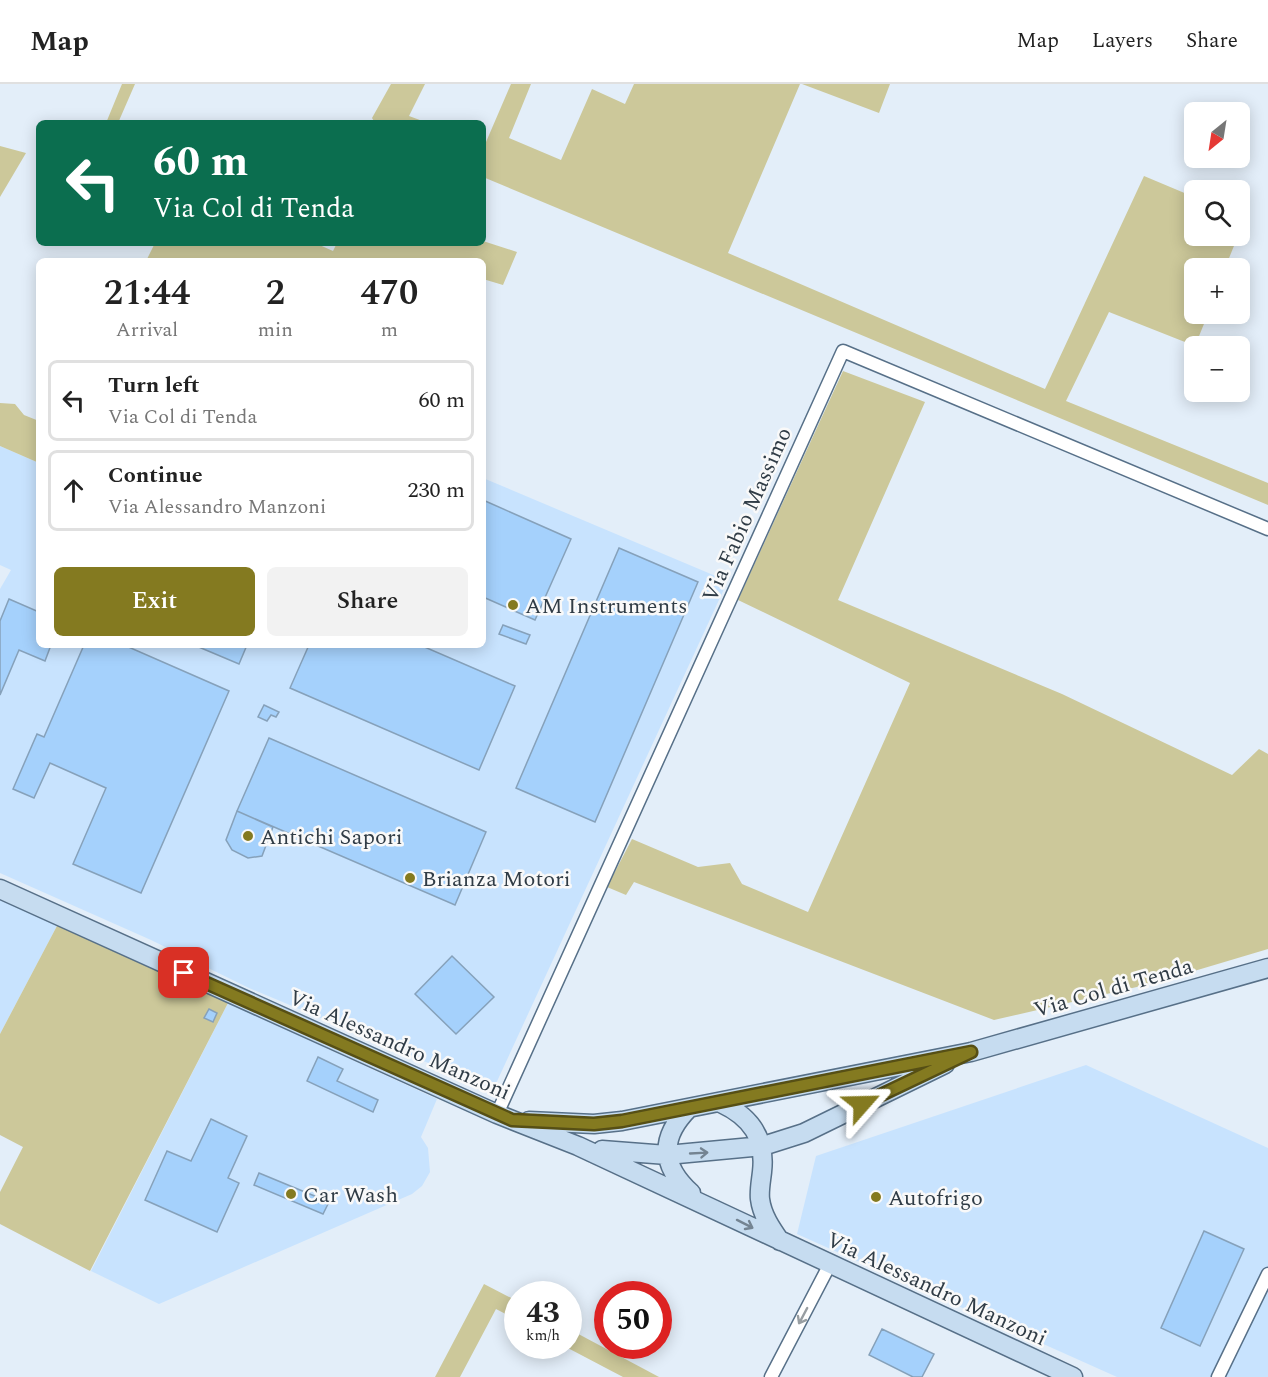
<!DOCTYPE html>
<meta charset="utf-8">
<style>
:root{--surface:#fff;--page:#f2f2f2;--text:#222;--muted:#767676;--line:#e0e0e0;--accent:#847a20}
body{margin:0;font-family:Spectral,serif;background:var(--page);color:var(--text);height:100vh;display:flex;flex-direction:column;font-size:22px;white-space:nowrap}
*{box-sizing:border-box;margin:0}
p{font-size:20px;color:var(--muted)}
.icon{flex:none;width:33px;height:33px;fill:none;stroke:currentColor;stroke-width:2;stroke-linecap:round;stroke-linejoin:round}
.map{position:relative;flex:1;overflow:hidden}
.sheet{position:absolute;left:36px;top:174px;width:450px;height:390px;display:flex;flex-direction:column;background:var(--surface);border-radius:9px;box-shadow:0 3px 15px #0003}
.sheet>*{flex:none}
.banner{position:absolute;left:36px;top:36px;width:450px;height:126px;border-radius:9px;box-shadow:0 3px 15px #0003;background:#0b6e4f;color:#fff;overflow:hidden}
.needle{width:39px;rotate:210deg}
.fabs{position:absolute;left:1184px;top:18px;display:grid;gap:12px}
.fabs a{display:grid;place-items:center;width:66px;height:66px;border-radius:9px;background:var(--surface);box-shadow:0 3px 15px #0003;font-size:30px}
.speed{position:absolute;left:504px;top:1197px;display:flex;gap:12px;font-size:30px;font-weight:700;text-align:center}
.speed>*{display:grid;place-content:center;width:78px;height:78px;border-radius:50%;background:var(--surface);box-shadow:0 3px 15px #0003;line-height:1}
.speed small{font-size:15px;font-weight:400}
.speed .limit{border:9px solid #d22;background:#fff;color:#111}
.pin{position:absolute;display:grid;place-items:center;width:51px;height:51px;color:#fff;margin:-26px;border-radius:12px;box-shadow:0 3px 9px #0006}
.me{position:absolute;width:66px;margin:-33px;rotate:65deg;stroke-linejoin:round;filter:drop-shadow(0 0 4px #0008)}
.turn{display:flex;align-items:center;gap:21px;height:126px;padding:0 18px;font-size:27px}
.turn .icon{width:78px;height:78px;stroke-width:2.5}
.turn b{display:block;font-size:42px;line-height:51px}
.eta{display:flex;justify-content:space-evenly;align-items:center;height:102px;text-align:center}
.eta b{font-size:36px;font-weight:600;line-height:42px}
.button{display:flex;gap:12px;margin-top:auto;padding:12px 18px}
.button a{flex:1;height:69px;border-radius:9px;background:var(--accent);color:#fff;font-size:24px;font-weight:600;line-height:69px;text-align:center}
.button a+a{background:var(--page);color:var(--text)}
ul{padding:0;list-style:none}
li{display:flex;align-items:center;gap:18px;height:81px;margin:0 12px 9px;padding:0 6px;border:3px solid var(--line);border-radius:9px}
li div{flex:1}
li b{display:block;font-size:22px}
li em{font-style:normal}
header{display:flex;align-items:center;gap:36px;box-sizing:border-box;height:84px;padding:0 30px;background:var(--surface);border-bottom:2px solid var(--line)}
header strong{font-size:28px}
nav{display:flex;gap:33px;margin-inline-start:auto;font-size:21px}
.map>svg:first-child{display:block}
.built{fill:#c8e3fe}
.green{fill:#ccc89a}
.building{fill:#a5d1fc;stroke:#86a1ba;stroke-width:1.5}
.lines{fill:none;stroke-linecap:round;stroke-linejoin:round}
.minor-casing{stroke:#577088;stroke-width:15}
.secondary-casing{stroke:#577088;stroke-width:21}
.minor{stroke:#fff;stroke-width:12}
.secondary{stroke:#c6dcf0;stroke-width:18}
.oneway{stroke:#748492}
.oneway2{stroke:#989ea2}
.route-casing{stroke:#564f15;stroke-width:15}
.route{stroke:#847a20;stroke-width:10}
.poi-dot{fill:#847a20;stroke:#f9f9f9;stroke-width:2}
.labels{text-anchor:middle;stroke-width:5;stroke-linejoin:round;paint-order:stroke}
.street-label{font-size:22px;fill:#303c46;stroke:#f9f9f9}
.poi-label{font-size:22px;fill:#303c46;stroke:#f9f9f9;text-anchor:start}
</style>
<header>
<strong>Map</strong>
<nav><a>Map</a><a>Layers</a><a>Share</a></nav>
</header>
<div class="map">
<svg width="1268" height="1293" viewBox="0 0 1268 1293">
<rect width="100%" height="100%" fill="#e3eef9"/>
<path class="built" d="M0 362 39 379V561H483V394L718 493 724 505 493 1006 249 904 151 856 0 789V505L11 486 0 481Z
M0 813 58 840 0 950Z
M228 919 437 1015 421 1053 428 1064 430 1088 422 1102 412 1110 159 1220 91 1187Z
M1086 981 1268 1064V1293H1117L797 1150 816 1072Z"/>
<path class="green" d="M122 0H135L118 39H106Z
M391 0H425L409 32 428 39H375L372 34Z
M511 0H531L509 54 561 76 592 5 625 20 634 0H800L728 169 1045 305 1144 92 1194 113V152H1238L1225 184H1194V230H1208L1195 262 1109 228 1066 317 1268 399V421L483 93V57L486 58Z
M802 0H890L879 29Z
M0 62 26 69 0 113Z
M483 157 517 168 503 201 483 195V177H146L155 159H315L333 167 337 159Z
M843 287 925 318 838 516 1062 610 1232 691 1259 665 1268 670V865L1154 899 994 936 634 798 626 811 607 803 632 755 698 783 730 779 742 800 808 828 910 599 738 516Z
M0 319 15 320 24 331 39 337V379L0 362Z
M58 840 228 919 90 1187 0 1140V1108L23 1063 0 1051V950Z
M484 1200 517 1217V1236L496 1225 460 1293H435Z
M569 1245 659 1293H623L564 1262H568Z"/>
<path class="building" d="M483 416 571 455 535 536 483 513Z
M619 464 698 498 595 738 516 704Z
M9 515 39 528V561H51L45 577 19 566 0 611V537Z
M503 541 530 551 526 560 499 550Z
M84 561H124L229 607 141 809 73 780 106 704 50 679 34 714 13 705 37 650 44 653Z
M194 561H247L239 580Z
M309 561H420L515 602 479 686 290 604Z
M264 621 279 628 276 633 271 631 267 637 258 633Z
M269 654 486 748 455 821 237 727Z
M237 727 273 743 262 772 248 774 232 766 226 756Z
M452 872 494 913 456 950 415 910Z
M209 925 217 929 213 938 204 934Z
M318 973 343 985 337 997 378 1016 373 1028 307 997Z
M211 1035 247 1052 228 1094 239 1099 217 1148 145 1116 167 1067 191 1077Z
M259 1089 329 1118 323 1130 254 1101Z
M1204 1147 1244 1165 1200 1262 1161 1244Z
M882 1245 934 1270 922 1293H913L869 1271Z"/>
<g class="lines">
<g class="minor-casing">
<path id="minor" d="M497 1030 843 267 1268 445
M771 1293 830 1180
M1218 1293 1268 1190"/>
</g>
<g class="secondary-casing">
<path id="secondary" d="M0 805 497 1030 578 1062 1073 1293
M721 1019C751 1033 766 1054 762 1088 761 1097 759 1107 760 1115 762 1131 771 1144 780 1157
M689 1024C660 1053 660 1081 691 1109
M529 1037 594 1040 622 1037 971 968 1268 884
M602 1066 667 1071 763 1062 804 1049 945 980"/>
</g>
<use href="#minor" class="minor"/>
<use href="#secondary" class="secondary"/>
</g>
<defs><path id="oneway-shaft" d="M-6 0H5M1.5-3L5.5 0L1.5 3" fill="none" stroke-width="1.6" stroke-linecap="round" stroke-linejoin="round" transform="scale(1.5)"/></defs>
<g class="oneway">
<use href="#oneway-shaft" transform="translate(699 1069) rotate(-3)"/>
<use href="#oneway-shaft" transform="translate(745 1140) rotate(27)"/>
</g>
<use class="oneway2" href="#oneway-shaft" transform="translate(803 1232) rotate(118)"/>
<g class="lines">
<g class="route-casing">
<path id="route" d="M184 889 512 1036 594 1040 622 1037 971 968 862 1020"/>
</g>
<use href="#route" class="route"/>
</g>
<g class="poi-dot">
<circle cx="513" cy="521" r="6"/>
<circle cx="248" cy="752" r="6"/>
<circle cx="410" cy="794" r="6"/>
<circle cx="291" cy="1110" r="6"/>
<circle cx="876" cy="1113" r="6"/>
</g>
<g class="labels">
<g class="street-label">
<text transform="translate(746 430) rotate(-66)" y="8">Via Fabio Massimo</text>
<text transform="translate(1113 903) rotate(-16)" y="8">Via Col di Tenda</text>
<text transform="translate(400 960) rotate(24)" y="8">Via Alessandro Manzoni</text>
<text transform="translate(937 1204) rotate(25)" y="8">Via Alessandro Manzoni</text>
</g>
<g class="poi-label">
<text x="525" y="529">AM Instruments</text>
<text x="260" y="760">Antichi Sapori</text>
<text x="422" y="802">Brianza Motori</text>
<text x="303" y="1118">Car Wash</text>
<text x="888" y="1121">Autofrigo</text>
</g>
</g>
</svg>
<div class="fabs">
<a><svg class="needle" viewBox="-14 -14 28 28"><path d="M0-13l5 13h-10z" fill="#e53935"/><path d="M0 13l5-13h-10z" fill="#767676"/></svg></a>
<a><svg class="icon" aria-label="search" viewBox="0 0 24 24"><circle cx="10" cy="10" r="6"/><path d="M15 15l6 6"/></svg></a>
<a>+</a>
<a>−</a>
</div>
<div class="speed"><div>43<small>km/h</small></div><div class="limit">50</div></div>
<div class="pin" style="left:184px;top:889px;background:#d93025"><svg class="icon" aria-label="arrive" viewBox="0 0 24 24"><path d="M6 21V4h12l-3 4 3 4H6"/></svg></div>
<svg class="me" style="left:862px;top:1020px" viewBox="-20 -20 40 40"><path d="M0-17L14 15 0 8-14 15z" fill="#847a20" stroke="#fff" stroke-width="4"/></svg>
<div class="banner">
<div class="turn"><svg class="icon" aria-label="left" viewBox="0 0 24 24"><path d="M17 20v-9H6M10 6l-5 5 5 5"/></svg><div><b>60 m</b>Via Col di Tenda</div></div>
</div>
<section class="sheet">
<div class="eta">
<div><b>21:44</b><p>Arrival</p></div>
<div><b>2</b><p>min</p></div>
<div><b>470</b><p>m</p></div>
</div>
<ul>
<li><svg class="icon" aria-label="left" viewBox="0 0 24 24"><path d="M17 20v-9H6M10 6l-5 5 5 5"/></svg><div><b>Turn left</b><p>Via Col di Tenda</p></div><em>60 m</em></li>
<li><svg class="icon" aria-label="ahead" viewBox="0 0 24 24"><path d="M12 20V5M6 11l6-6 6 6"/></svg><div><b>Continue</b><p>Via Alessandro Manzoni</p></div><em>230 m</em></li>
</ul>
<div class="button"><a>Exit</a><a>Share</a></div>
</section>
</div>
